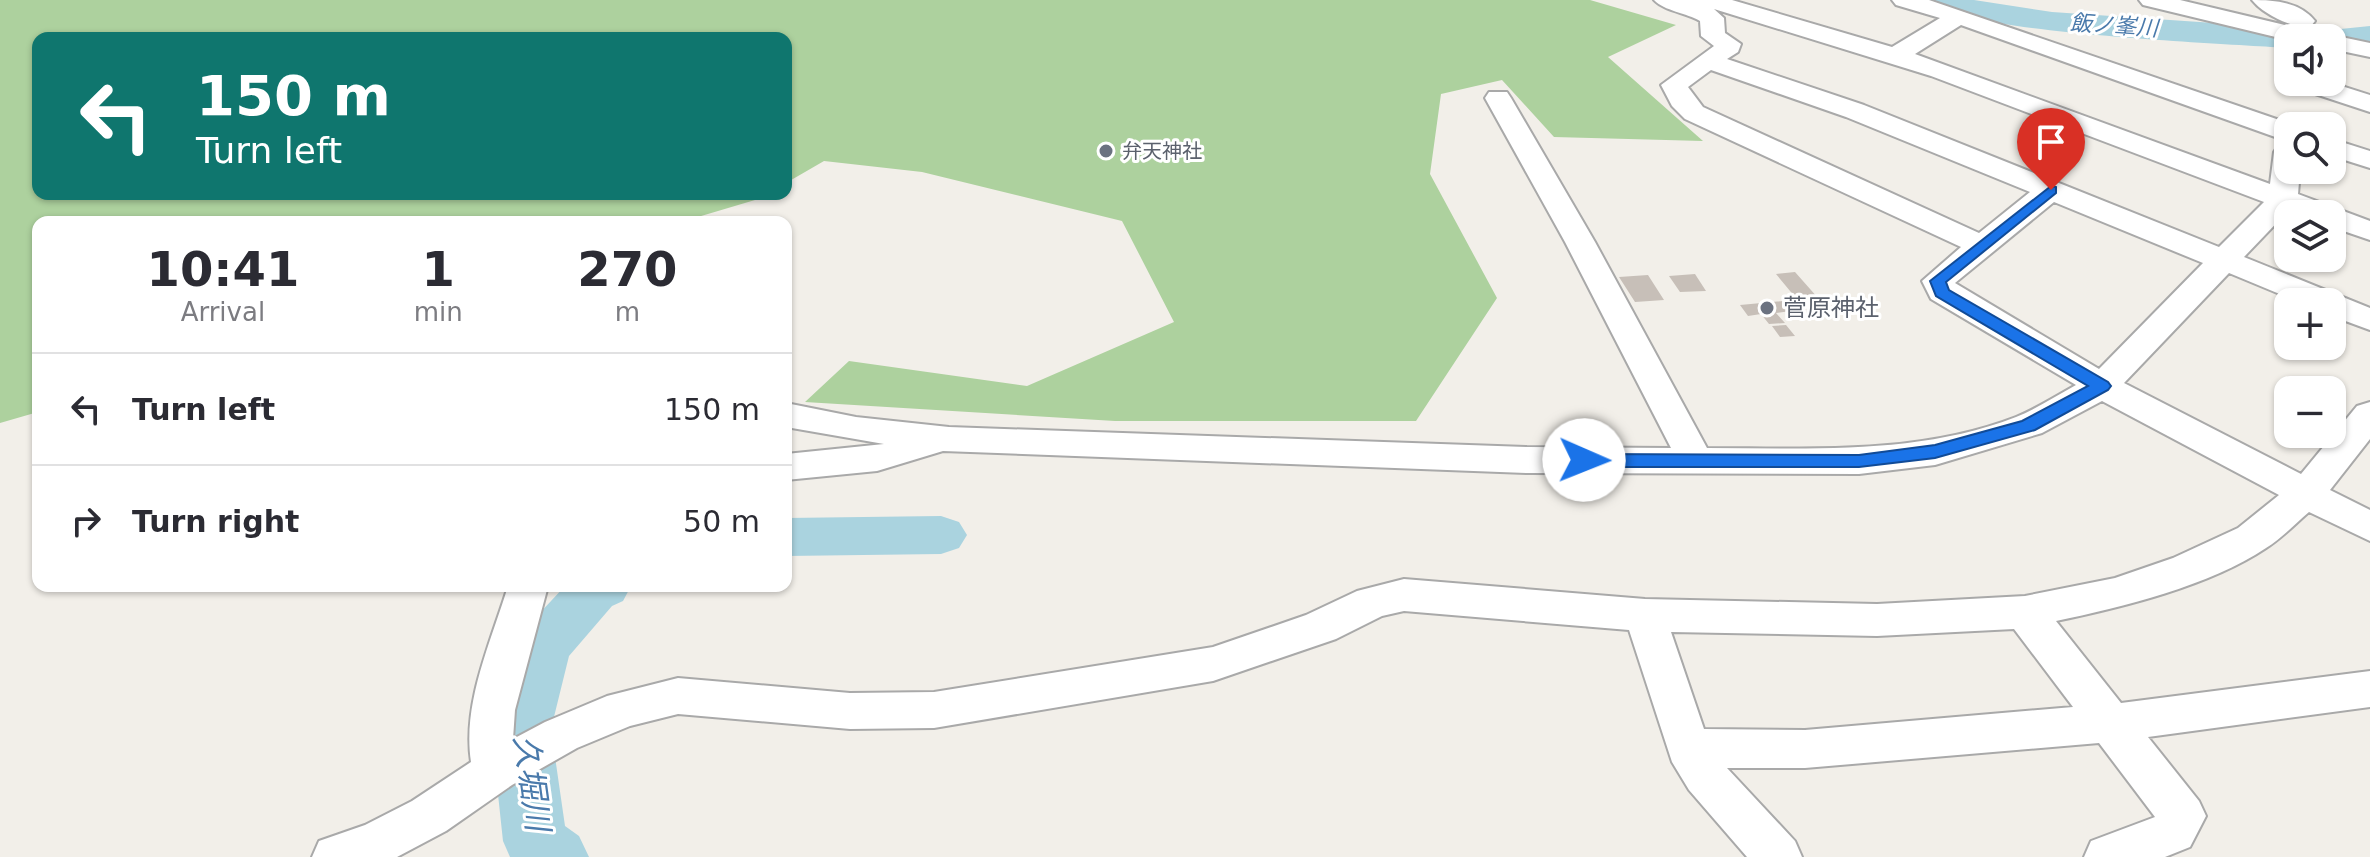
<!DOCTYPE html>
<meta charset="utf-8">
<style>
:root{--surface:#fff;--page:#f2f2f3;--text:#2b2b33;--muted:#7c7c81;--line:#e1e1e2}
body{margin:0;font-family:"DejaVu Sans","Noto Sans JP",sans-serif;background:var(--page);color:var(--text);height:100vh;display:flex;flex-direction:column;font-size:30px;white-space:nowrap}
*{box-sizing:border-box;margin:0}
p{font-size:26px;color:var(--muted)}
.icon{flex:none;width:44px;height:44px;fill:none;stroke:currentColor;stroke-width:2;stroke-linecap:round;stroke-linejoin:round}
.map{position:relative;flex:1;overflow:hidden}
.drawer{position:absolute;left:32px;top:216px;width:760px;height:376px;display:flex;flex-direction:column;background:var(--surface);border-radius:16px;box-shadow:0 2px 6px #0004}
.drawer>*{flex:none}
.banner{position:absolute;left:32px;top:32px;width:760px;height:168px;border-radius:16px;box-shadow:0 2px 6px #0004;background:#0f766e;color:#fff;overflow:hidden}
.tools{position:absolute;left:2274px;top:24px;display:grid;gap:16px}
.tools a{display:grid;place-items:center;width:72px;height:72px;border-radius:16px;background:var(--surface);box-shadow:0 2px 6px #0004;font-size:40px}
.pin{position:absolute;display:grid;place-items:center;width:68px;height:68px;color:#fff;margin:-82px -34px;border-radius:50% 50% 50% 0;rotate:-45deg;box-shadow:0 0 8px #0007}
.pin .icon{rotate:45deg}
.me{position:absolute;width:88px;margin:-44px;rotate:91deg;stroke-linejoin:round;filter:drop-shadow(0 0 6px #0008)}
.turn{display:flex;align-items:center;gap:28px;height:168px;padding:0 32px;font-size:36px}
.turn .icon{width:104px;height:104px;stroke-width:2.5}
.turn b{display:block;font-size:56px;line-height:68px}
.eta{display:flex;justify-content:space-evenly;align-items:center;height:136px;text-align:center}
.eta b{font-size:48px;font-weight:700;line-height:56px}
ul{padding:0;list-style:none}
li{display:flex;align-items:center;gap:24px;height:112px;padding:0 32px;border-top:2px solid var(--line)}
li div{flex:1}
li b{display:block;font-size:30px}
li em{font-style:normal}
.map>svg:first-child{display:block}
.forest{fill:#add19e}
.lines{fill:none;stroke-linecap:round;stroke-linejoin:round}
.river{fill:#aad3df;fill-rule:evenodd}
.building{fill:#c7bfb8}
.minor-casing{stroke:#a9a9a9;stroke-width:4}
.minor{fill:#fff;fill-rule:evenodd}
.route{fill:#1a73e8;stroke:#114b97;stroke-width:2}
.worship-dot{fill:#6b7280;stroke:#fff;stroke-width:3}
.labels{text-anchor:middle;stroke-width:6;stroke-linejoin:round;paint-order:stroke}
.far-worship-label{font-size:20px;fill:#5b616d;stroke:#fff;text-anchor:start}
.far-water-label{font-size:22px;font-style:italic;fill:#4a7aab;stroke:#fff}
.worship-label{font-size:24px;fill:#5b616d;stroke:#fff;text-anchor:start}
.near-water-label{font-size:32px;font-style:italic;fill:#4a7aab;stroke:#fff}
</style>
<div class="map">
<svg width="2370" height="857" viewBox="0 0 2370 857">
<rect width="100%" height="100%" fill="#f2efe9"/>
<path class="forest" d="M0 0H1590L1676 25 1608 57 1703 141 1554 137 1502 80 1441 94 1430 174 1497 298 1416 421H1115L805 402 849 361 1027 386 1174 322 1122 221 922 172 824 161 786 183V38H38V194H766L755 200 681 222H38V412L0 423Z"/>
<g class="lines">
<path class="river" d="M1927 0H1974L2052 12 2288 28 2299 31 2304 38H2288V48C2234 44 1950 33 1927 0Z
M2370 26V46L2332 48V38H2316L2321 31Z
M941 516 959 522 967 535 959 548 941 554 786 556V518Z
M565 586H631L623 601 612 606 569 656 551 729 565 826 579 836 589 857H510L503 841 491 729 515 647 523 631Z"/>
</g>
<path class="building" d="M1795 272 1826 307 1805 309 1776 274Z
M1695 274 1706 291 1680 292 1669 276Z
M1648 275 1664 300 1635 302 1619 277Z
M1783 301 1791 311 1776 313 1785 323 1769 324 1761 314 1748 316 1740 305Z
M1786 325 1795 336 1780 337 1772 326Z"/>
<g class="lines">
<g class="minor-casing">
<path id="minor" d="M1654 0H1732L1892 47 1940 18 1896 5 1892 0H1929L2297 126H2288V140L2278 138 1961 25 1915 54 2270 184 2274 152 2278 146 2288 144V170H2300L2298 194 2370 221V240L2332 227V214H2297L2288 211 2244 257 2370 308V330L2332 316V302H2299L2229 273 2124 383 2301 474 2357 406 2370 402V439L2330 490 2370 510V541L2309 512C2295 524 2282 538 2266 548 2209 586 2123 607 2056 621L2121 703 2370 671V707L2148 737 2199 801 2206 816 2190 847 2165 857H2084L2091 841 2155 817 2099 743 1805 768H1727L1795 841 1802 857H1747L1689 790 1672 762 1629 630 1404 611 1382 616 1336 639 1213 681 934 728 850 729 678 714 630 726 577 748 512 785 446 831 397 857H312L319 841 365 825 412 801 471 762C462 703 491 642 508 586H548L515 710 513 739 545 722 607 696 678 678 850 693 934 692 1213 647 1306 615 1357 591 1404 579 1645 599 1877 604 2025 596 2115 578 2173 558 2238 528 2279 495 2102 401 2042 433 1935 465 1859 474 1527 473 943 451 877 471 786 480V454L884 444 786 427V403L856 417 949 427 1527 447 1671 448 1565 242 1485 98 1489 92H1507L1511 98 1595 242 1707 448C1811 448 1918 455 2016 417 2036 409 2056 396 2076 385L1931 299 1922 281 1961 247 1685 119 1672 106 1661 85 1714 46 1701 36 1700 21C1687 13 1664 11 1654 0ZM1714 9 1931 76 2264 202 2219 247 1864 105 1727 59 1738 52 1741 44 1725 33 1724 18ZM1711 70 1846 117 2030 192 1979 233 1703 107 1688 87ZM2054 202 2203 263 2099 369 1955 283ZM2014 629 2073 707 1805 730 1704 729 1671 632 1877 636Z
M2139 0H2180L2319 33 2322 38 2288 40 2143 5Z
M2252 0C2275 0 2300 2 2315 21L2311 26C2294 30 2263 14 2252 0Z
M2332 35 2370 43V57L2332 49V38H2323Z
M2290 82H2329L2370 95V112L2294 87Z
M2332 139 2370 151V168L2332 156Z"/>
</g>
<use href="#minor" class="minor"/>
</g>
<path class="route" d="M2051 186 2056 187V193L1946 282 1949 290 2108 382 2111 386 2108 390 2035 430 1935 458 1859 467H1584L1574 460 1584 454 1859 455 1935 445 2022 421 2088 386 1936 296 1930 281Z"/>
<g class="worship-dot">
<circle cx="1106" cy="151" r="8"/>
<circle cx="1767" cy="308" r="8"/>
</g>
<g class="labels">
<g class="far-worship-label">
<text x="1122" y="158">弁天神社</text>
</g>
<g class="far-water-label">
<text transform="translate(2114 25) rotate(4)" y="8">飯ノ峯川</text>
</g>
<g class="worship-label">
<text x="1783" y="316">菅原神社</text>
</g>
<g class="near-water-label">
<text transform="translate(532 783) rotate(82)" y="11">久堀川</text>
</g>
</g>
</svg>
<div class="tools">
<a><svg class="icon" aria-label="sound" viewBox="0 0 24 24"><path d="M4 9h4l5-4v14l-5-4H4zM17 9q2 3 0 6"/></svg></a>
<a><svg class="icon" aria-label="search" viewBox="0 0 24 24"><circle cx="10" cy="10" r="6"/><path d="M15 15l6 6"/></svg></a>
<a><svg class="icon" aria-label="layers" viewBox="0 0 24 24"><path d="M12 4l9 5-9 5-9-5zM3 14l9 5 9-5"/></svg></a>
<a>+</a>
<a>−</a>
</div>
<div class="pin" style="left:2051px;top:190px;background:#d93025"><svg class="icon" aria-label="arrive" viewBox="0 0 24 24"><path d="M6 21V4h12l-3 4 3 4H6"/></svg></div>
<svg class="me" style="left:1584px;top:460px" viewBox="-20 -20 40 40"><circle r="19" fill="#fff"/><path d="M0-13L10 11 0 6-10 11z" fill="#1a73e8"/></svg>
<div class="banner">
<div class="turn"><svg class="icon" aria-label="left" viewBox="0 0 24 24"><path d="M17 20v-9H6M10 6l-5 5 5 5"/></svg><div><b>150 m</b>Turn left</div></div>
</div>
<section class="drawer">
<div class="eta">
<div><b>10:41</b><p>Arrival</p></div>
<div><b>1</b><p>min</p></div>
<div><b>270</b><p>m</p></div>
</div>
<ul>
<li><svg class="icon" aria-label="left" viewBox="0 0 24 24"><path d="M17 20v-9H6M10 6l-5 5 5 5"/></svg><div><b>Turn left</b></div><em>150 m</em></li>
<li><svg class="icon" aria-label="right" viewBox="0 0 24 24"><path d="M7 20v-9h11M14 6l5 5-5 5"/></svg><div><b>Turn right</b></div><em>50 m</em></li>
</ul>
</section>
</div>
